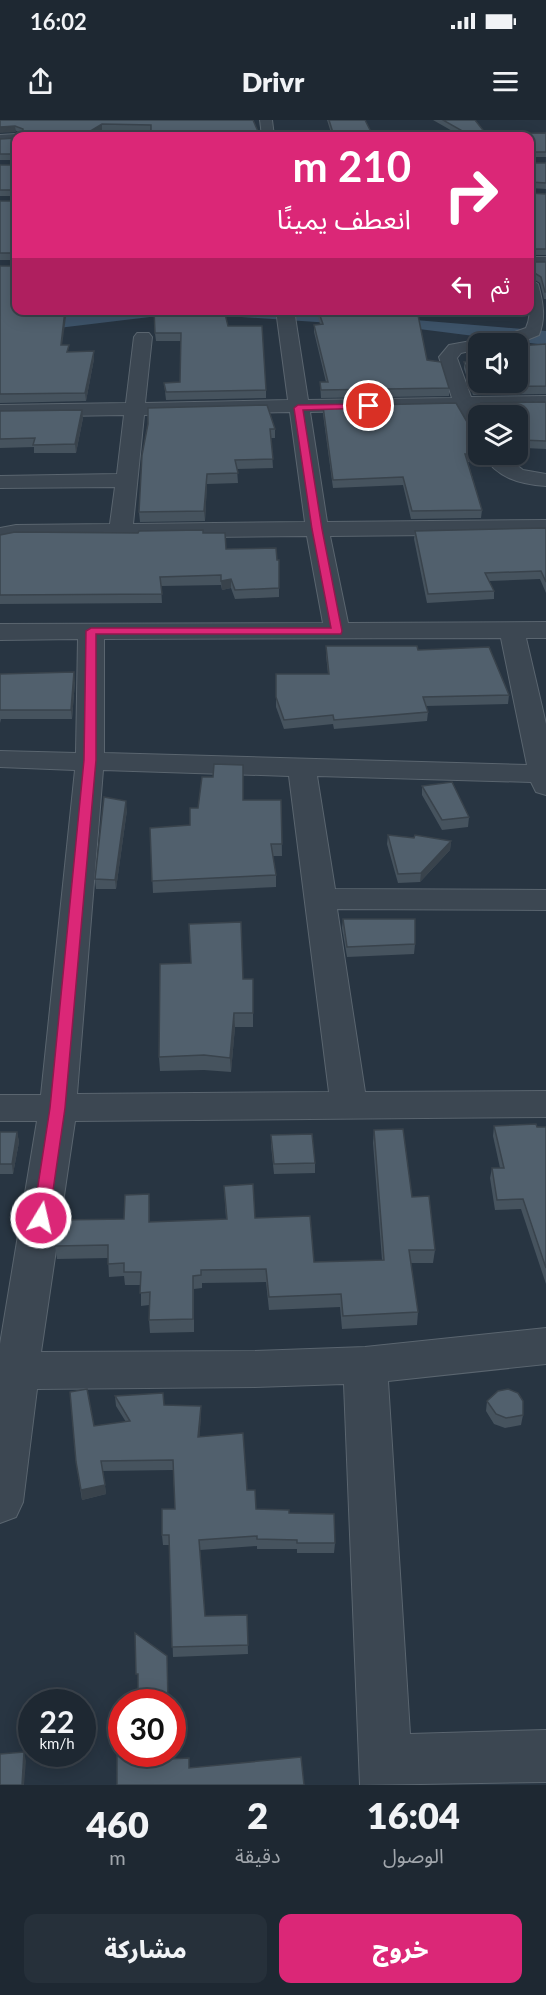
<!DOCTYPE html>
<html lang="ar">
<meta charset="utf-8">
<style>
:root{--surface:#1e2832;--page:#26303a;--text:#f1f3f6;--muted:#a1a6ac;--line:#3c444d;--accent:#db2777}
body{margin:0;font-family:Lato,"Noto Sans Arabic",sans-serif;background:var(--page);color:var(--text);direction:rtl;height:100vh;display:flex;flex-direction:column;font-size:22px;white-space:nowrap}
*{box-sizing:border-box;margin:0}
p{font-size:20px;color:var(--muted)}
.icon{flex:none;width:33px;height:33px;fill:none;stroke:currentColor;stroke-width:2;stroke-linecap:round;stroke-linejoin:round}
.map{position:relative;height:1665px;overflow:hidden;direction:ltr}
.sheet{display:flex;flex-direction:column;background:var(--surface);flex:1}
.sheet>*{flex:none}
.top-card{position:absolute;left:12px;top:12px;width:522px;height:183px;border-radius:12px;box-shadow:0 3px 15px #0003,0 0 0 2px var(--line);direction:rtl;background:#db2777;color:#fff;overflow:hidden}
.controls{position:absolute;left:468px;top:213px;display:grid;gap:12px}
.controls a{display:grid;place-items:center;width:60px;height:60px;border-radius:12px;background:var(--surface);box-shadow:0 3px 15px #0003,0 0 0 2px var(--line);font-size:30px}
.speed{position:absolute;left:18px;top:1569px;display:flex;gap:12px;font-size:30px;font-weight:700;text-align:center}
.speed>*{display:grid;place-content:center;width:78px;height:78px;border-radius:50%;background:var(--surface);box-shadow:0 3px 15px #0003,0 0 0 2px var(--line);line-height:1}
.speed small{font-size:15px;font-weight:400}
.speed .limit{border:9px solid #d22;background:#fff;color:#111}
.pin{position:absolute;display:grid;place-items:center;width:51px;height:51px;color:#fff;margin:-26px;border:3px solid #fff;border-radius:50%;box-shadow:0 2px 6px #0007}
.me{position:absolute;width:66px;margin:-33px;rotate:9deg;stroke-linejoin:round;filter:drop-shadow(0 0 4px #0008)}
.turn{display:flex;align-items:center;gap:21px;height:126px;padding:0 24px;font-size:27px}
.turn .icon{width:78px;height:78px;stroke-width:2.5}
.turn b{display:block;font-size:42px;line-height:51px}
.then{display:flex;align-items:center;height:57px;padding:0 24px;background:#0003;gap:12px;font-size:22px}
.eta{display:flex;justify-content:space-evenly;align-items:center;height:102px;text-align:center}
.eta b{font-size:36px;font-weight:800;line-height:42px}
.cta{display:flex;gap:12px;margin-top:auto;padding:12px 24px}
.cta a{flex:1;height:69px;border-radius:12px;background:var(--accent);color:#fff;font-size:24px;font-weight:800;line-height:69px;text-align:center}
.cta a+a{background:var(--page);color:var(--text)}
.status{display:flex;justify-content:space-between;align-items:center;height:42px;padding:0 30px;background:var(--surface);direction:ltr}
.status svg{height:16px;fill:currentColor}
header{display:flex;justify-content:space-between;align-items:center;height:78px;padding:0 24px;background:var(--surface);font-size:27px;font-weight:800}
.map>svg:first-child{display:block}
.water{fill:#3e546a}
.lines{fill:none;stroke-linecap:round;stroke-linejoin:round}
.street-casing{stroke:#5a656f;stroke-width:2}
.street{fill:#3c4752;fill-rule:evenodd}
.wall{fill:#46535e;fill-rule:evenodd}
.shaded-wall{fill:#39434c}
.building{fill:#51606d;stroke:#39434c;stroke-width:1.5;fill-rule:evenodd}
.route{fill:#db2777;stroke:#8e194d;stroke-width:1.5}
</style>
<div class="status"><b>16:02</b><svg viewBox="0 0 49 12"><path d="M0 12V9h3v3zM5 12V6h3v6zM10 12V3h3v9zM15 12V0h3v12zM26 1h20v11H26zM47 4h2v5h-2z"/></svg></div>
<header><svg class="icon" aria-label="menu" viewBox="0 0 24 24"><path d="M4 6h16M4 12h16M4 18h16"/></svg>Drivr<svg class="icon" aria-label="share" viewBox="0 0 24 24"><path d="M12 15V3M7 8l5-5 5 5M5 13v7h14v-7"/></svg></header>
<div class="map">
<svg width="546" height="1665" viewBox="0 0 546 1665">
<rect width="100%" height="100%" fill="#283542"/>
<path class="water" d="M160 190H297L546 211V225L419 209 212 195 158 196 0 215V205L94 193Z"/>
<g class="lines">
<g class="street-casing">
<path id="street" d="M260 0H272L274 16H262Z
M16 14 22 16H16V22L0 23V15Z
M530 137H546V147H530Z
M530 159 538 164C543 182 546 198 539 215L517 224H478V229L461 233 457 238 471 277 546 276V288L477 289 480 296 478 316 471 314 457 289 310 292 327 402 546 400V414L330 416 348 503 546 502V518H526L546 604V675L536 672 531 662 317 656 335 769 546 770V790L337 789 365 972 546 971V997L75 1001 41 1232 255 1231 365 1227 546 1208V1244L388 1261 410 1614 546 1610V1662L360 1665 344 1264 255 1267 37 1269 23 1382 16 1397 0 1403V1224L37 1001H0V975H41L75 650 0 647V631L76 633 78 519 0 520V504L323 503 307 416 16 419 0 422V408L16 405 110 404 115 367 0 368V356L117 354 124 295 0 297V285L126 283 134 217 137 213H149L152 217 145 283 288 280 276 190H294L308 280 452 278 439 237 449 225 509 214 526 208C533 193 528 176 530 159ZM290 292 305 402 133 404 144 295ZM501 518 527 645 104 633V519ZM103 650 289 656 329 972 77 974Z
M482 334H503L523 350 546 354V366C519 364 497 358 482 334Z"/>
</g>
<use href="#street" class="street"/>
</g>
<path class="wall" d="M0 0H253L260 16H16V40H0V19L16 18 18 12ZM102 10 151 11 98 12Z
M327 0H365L373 16H332Z
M433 0H475L486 14 546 13V37H530V16H461Z
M530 43H546V69L530 68Z
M0 45H16V76H0Z
M530 73 546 74V135H530Z
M0 81H16V140H0Z
M530 142H546V179H544L540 163 530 157Z
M0 146 62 225 69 232 94 239 86 281 0 283Z
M316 190H417L427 240 449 268V276L321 278 320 262H326L314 212V205L320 204Z
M228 206 266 270V278L166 280 164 263 180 262 181 221H156L155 213Z
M546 224V274L473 275 464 249V242L478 262Z
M546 282V329L525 328 527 333 526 341H515L507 334H518V296H482L480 291 481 283Z
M267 285 275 309V318H271L273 348 237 349 238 363 207 364 205 401 140 402 139 392Z
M323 286 470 307 478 309V334H485V342H468L482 390 481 398 411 399 403 365 333 368 323 294Z
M0 291 83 298 76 333H34V327L0 328Z
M546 408V473L540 459 489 461 494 471V479L427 483 414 419 415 411Z
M203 413 226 429 279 440V477L235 479 231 468 222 470 221 465 161 466 162 483 0 484V415Z
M326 526 509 575 508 584 426 586 428 592 427 601 334 609 333 604 284 609 276 587V554H328L326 535Z
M0 554 75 561 72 599H1L0 603Z
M422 666 469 697 468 707 442 710 422 675Z
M243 680H281L282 736H273L276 755V767L153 773 150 708 190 705 198 688Z
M127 690 116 769H96L95 759Z
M388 715 451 721 450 730 420 762 398 763 387 724Z
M343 799 415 824 414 834 347 837 342 808Z
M243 859H253V907H235L231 952 204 950 160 951 159 937Z
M494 1006 546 1007V1164L521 1089 495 1090 490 1058 492 1048H500L493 1016Z
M374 1010 412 1077 435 1130 433 1143H411L418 1192 417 1205 342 1209 340 1187 269 1190 266 1162 202 1163V1168L194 1169V1212L150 1213 149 1200V1185L141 1186V1165H125L124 1156 109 1157 108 1138 57 1139 55 1126 124 1099 150 1087V1102L226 1099 224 1066 255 1098 314 1142 382 1140 373 1023Z
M0 1012H17L19 1022 13 1054H0Z
M271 1015 315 1043V1053L274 1054 271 1025Z
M115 1276 164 1285 201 1286V1296L199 1317 247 1370 256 1389 289 1393 335 1423 334 1433H297V1429H257V1426L200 1430 205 1496 247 1495 248 1534 173 1537 169 1425H163L162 1415 175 1389 173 1350 103 1351 106 1374 82 1380 76 1342 94 1306 126 1302 116 1286Z
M487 1281 523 1295 521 1305 505 1308 494 1304 486 1291Z"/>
<path class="shaded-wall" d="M102 4V10L93 16 92 10Z
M15 6 16 12 0 13V7Z
M65 190H67L61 233V225Z
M94 231V239L86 281 85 273Z
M82 290 83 298 76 333 75 324Z
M207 354V364L205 401 204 391Z
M231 459V468L222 470 221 461Z
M74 552 75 561 72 599 71 590Z
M126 681 127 690 116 769 115 760Z
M451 721 450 730 420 762 421 753Z
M234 893 235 907 231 952 230 938Z
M17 1012 19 1022 13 1054 12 1044Z
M149 1074 150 1087V1115L149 1102Z
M201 1286V1296L199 1327 198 1317Z
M105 1365 106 1374 82 1380 81 1370Z
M24 1632 26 1641 24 1665H22Z"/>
<path class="building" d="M0 0H253L260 16H16V34H0V19L16 18 18 12H23V9L15 6 0 7ZM102 4 151 5V11L95 12 92 10Z
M329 0H365L373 16H334Z
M443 0H475L486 14 546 13V32H530V16H471Z
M530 43H546V63L530 62Z
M0 45H16V70H0Z
M530 73 546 74V129H530Z
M0 81H16V133H0Z
M530 142H546V172H545L541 157 530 150V159Z
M0 146H16V190H65L61 225H69L67 232 94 231 85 273 0 274Z
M154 190H224L228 206H262L266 270 166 272 164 263 180 262 181 213H155Z
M318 190H417L427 240 441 242 449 268 321 270 320 262H328L314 205 323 204Z
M546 224V266L473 267 464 242 478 241V262H518V226Z
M546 282V321L521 320 527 333H518V296H482L483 288 481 283Z
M456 283 470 307 478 309V334H465L482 390 412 391 403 357 333 360 323 286Z
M267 285 275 309H270L273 339 235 340 238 353 207 354 204 391 139 392 142 335 148 304V288Z
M82 290 75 324 33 325 35 318 0 319V291Z
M546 408V462L541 451 485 453 494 471 428 474 415 411Z
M203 410V413H225L226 429 276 428 277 440H279V468L235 470 231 459 221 461V455L160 457 162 474 0 475V415L15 412 138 413 139 411Z
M326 526H417L418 530 489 527 509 575 423 577 428 592 334 600 333 595 284 600 276 577V554H329Z
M74 552 71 590H0V554Z
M214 644 243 645V680H281L282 724H271L276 755 152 761 150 708 190 705V688H198L202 657H213Z
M452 662 469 697 442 700 422 666Z
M104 677 126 681 115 760 95 759Z
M388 715 414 718 415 715 451 721 421 753 398 754Z
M343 799H415V824L347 827Z
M241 802 243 859H253V893H234L230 938 204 935 159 937 160 844 191 843 189 804Z
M536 1004 537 1007H546V1148L523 1079 497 1080 492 1048H504L494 1006Z
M403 1009 412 1077 429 1076 435 1130H409L418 1192 343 1196 341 1174 269 1177 266 1149 201 1150V1155L193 1156V1199L149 1200 150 1172 140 1173 141 1152H124V1143L108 1144V1125L55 1126 59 1100 124 1099 125 1075 149 1074V1102L227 1099 224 1066 253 1064 255 1098 310 1096 314 1142 384 1140 374 1010Z
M0 1012H17L12 1044H0Z
M312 1014 315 1043 274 1044 271 1015Z
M87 1269 94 1306 130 1301 115 1276 163 1273 164 1285 201 1286 198 1317 243 1313 247 1370H255L256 1389 289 1390V1393L334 1394 335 1423H297V1420L257 1419V1416L199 1420 205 1496 247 1495 248 1525 172 1527 169 1415H162V1389H175L173 1340 101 1341 105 1365 81 1370 76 1342 70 1272Z
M508 1269 518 1273 523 1281V1295L506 1298 496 1294 487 1281 498 1271Z
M135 1513 167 1536 168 1582H138V1554H136Z
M24 1632 22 1665H0V1634Z
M149 1634V1640L189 1638V1648L301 1637 304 1665H117V1636Z"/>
<path class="route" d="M369 284 373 286 372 288 303 290 322 409 342 511 341 514H96V640L65 988 49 1098 47 1102 41 1104 35 1102 33 1098 50 988 84 640 86 511 91 508H331L312 409 294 288 298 285Z"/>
</svg>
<div class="controls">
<a><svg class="icon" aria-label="sound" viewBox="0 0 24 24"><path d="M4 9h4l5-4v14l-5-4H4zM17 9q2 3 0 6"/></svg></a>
<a><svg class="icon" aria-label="layers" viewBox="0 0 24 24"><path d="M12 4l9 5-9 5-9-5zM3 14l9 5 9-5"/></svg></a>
</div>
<div class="speed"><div>22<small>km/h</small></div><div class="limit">30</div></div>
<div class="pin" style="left:369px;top:286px;background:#d93025"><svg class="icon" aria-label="arrive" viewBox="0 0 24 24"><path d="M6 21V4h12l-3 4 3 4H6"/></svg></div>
<svg class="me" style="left:41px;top:1098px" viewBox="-20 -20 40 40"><circle r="17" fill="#db2777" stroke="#fff" stroke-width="3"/><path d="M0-11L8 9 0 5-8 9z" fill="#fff"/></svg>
<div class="top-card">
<div class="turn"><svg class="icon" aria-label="right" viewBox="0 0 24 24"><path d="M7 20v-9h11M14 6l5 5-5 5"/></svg><div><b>210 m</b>انعطف يمينًا</div></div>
<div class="then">ثم<svg class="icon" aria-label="left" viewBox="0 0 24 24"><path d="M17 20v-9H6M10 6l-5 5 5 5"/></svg></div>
</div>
</div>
<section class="sheet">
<div class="eta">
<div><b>16:04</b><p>الوصول</p></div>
<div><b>2</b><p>دقيقة</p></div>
<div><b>460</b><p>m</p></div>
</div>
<div class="cta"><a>خروج</a><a>مشاركة</a></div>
</section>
